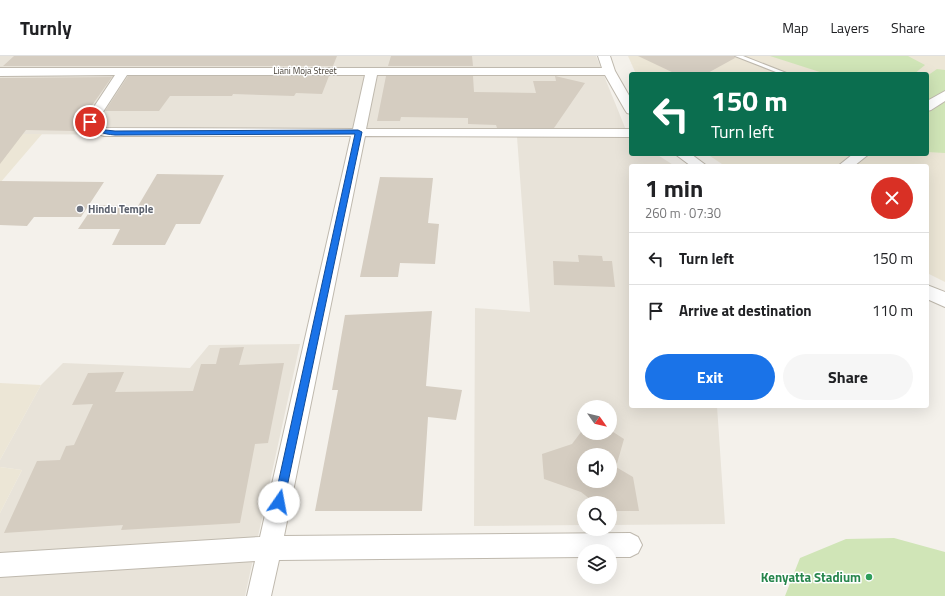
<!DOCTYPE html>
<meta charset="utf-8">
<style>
:root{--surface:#fff;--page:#f6f6f6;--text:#202124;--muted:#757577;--line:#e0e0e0;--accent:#1a73e8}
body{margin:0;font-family:"Titillium Web",sans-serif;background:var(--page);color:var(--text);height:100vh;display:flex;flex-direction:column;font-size:15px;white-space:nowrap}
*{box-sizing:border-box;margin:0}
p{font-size:13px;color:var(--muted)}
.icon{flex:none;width:22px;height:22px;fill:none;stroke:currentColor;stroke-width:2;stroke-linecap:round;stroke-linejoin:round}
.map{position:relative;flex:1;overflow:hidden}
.panel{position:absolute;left:629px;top:108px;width:300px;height:244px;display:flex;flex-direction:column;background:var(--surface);border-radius:4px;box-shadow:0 4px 16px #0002}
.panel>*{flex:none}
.banner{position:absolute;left:629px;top:16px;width:300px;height:84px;border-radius:4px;box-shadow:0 4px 16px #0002;background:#0b6e4f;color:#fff;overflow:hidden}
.needle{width:26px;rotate:124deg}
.controls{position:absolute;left:577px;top:344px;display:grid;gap:8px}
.controls a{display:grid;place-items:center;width:40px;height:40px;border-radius:50%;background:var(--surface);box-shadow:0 4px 16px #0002;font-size:20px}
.pin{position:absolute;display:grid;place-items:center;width:34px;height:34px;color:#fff;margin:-17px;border:2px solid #fff;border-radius:50%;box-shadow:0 1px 4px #0007}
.me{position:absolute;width:44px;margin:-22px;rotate:12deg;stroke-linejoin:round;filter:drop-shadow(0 0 3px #0008)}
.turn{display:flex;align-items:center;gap:14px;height:84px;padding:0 16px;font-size:18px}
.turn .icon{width:52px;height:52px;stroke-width:2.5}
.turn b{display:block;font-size:28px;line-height:34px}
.round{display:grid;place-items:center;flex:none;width:42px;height:42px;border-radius:21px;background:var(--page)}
.overview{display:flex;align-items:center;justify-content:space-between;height:68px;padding:0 16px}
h1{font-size:24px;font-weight:700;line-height:30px}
.primary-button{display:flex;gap:8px;margin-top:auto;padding:8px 16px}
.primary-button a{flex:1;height:46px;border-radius:24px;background:var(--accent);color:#fff;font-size:16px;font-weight:700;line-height:46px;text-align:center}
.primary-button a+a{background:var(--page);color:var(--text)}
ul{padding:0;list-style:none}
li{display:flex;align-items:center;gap:12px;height:52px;padding:0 16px;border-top:1px solid var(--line)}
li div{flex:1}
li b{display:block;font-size:15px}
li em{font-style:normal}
header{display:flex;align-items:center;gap:24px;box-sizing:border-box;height:56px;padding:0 20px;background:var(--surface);border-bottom:1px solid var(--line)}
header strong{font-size:19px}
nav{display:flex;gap:22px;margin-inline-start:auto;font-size:14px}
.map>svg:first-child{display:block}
.residential{fill:#e8e3d9;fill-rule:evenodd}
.education{fill:#ece6d6}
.green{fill:#d0e5b7}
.building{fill:#d5cdc1;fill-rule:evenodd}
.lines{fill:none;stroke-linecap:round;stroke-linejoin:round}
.lane-casing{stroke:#bfb9ae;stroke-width:2}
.street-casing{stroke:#bfb9ae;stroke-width:2}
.lane{fill:#fff;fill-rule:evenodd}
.street{fill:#fff;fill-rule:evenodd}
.route{fill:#1a73e8;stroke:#114b97}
.worship-dot{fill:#6b7280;stroke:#fff;stroke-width:1.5}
.leisure-dot{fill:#2e9e5b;stroke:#fff;stroke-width:1.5}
.labels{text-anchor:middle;stroke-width:3;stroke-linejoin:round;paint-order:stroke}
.far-street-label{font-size:9px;fill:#484239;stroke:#fff}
.worship-label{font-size:11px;font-weight:bold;fill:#5b616d;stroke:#fff;text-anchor:start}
.near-leisure-label{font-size:13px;font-weight:bold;fill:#27864d;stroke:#fff;text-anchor:end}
</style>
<header>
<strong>Turnly</strong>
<nav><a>Map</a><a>Layers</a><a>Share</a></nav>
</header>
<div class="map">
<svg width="945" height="540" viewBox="0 0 945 540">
<rect width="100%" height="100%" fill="#f4f1eb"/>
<path class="residential" d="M0 0H596L626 74 631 81V98H656L675 110H631V350H717L725 468 610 469V447H584V469L474 470 475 252 530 256 517 81 0 78ZM584 351H610V377H584ZM584 399H610V425H584Z
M300 288 245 540H0V457L22 414 0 411V404L41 329 63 307 190 312 209 289Z"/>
<path class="education" d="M628 0H945V226L927 217V110H725L707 98H927V18H636Z
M0 78H42L0 127Z
M0 327 41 329 0 404Z
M0 411 22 414 0 457Z"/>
<path class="green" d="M770 0H908L925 9 914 18H826Z
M937 13 945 14V97L927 96V20Z
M894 482 945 496V540H785L800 502 846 483Z"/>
<path class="building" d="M14 0H337L333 10H3Z
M391 0H472L473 10H388Z
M638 0H734L735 2 706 18H676Z
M128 20H329L322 38 296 37 294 40 233 38 232 40H170L159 55H105Z
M386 20H473L474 36 536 37 533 25H556L555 20 585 27 554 72H497L496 69 468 68V62L401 61 400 65H377Z
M0 21V22L112 21 74 75 26 74 0 108Z
M157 118 224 119 200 168H176L165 189H112L120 173H78L94 149 138 150Z
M380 121 433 122 428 167 439 168 435 208 400 207 398 221H360Z
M0 125 104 126 81 161H34L27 170 0 169Z
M578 199 602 200 603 205H612L615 231 554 229 553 205 579 206Z
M432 255 426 330 462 334 456 364 428 361 422 455H315L338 334H332L345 259Z
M244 291 239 309 284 307 268 387 255 388 240 467 121 474 123 469 4 477 37 405 60 404 66 390 74 389 93 348 72 349 88 317 124 316 115 336 193 335 201 308H216L220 292Z
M584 372V377H610V374L624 383 616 411 633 421 639 455H610V447H595L581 436 544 423 542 398 572 388ZM584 399H610V425H584Z"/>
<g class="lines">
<g class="lane-casing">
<path id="lane" d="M735 0H743L789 18H781Z"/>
</g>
<g class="street-casing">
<path id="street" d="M598 0H610L615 15 631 43V58L627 57 625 54 605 19H377L366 73H631V81L365 80 284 480 630 477 638 481 642 489 638 497 630 501H610V495H584V501L279 504 271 540H247L255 505 0 521V497L260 481 351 80H104L92 76 84 66 115 19 0 20V12H602ZM127 19H365L353 73 106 72 97 65Z
M945 35V45L931 54 927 55V45Z
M675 98H691L707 110H691Z
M853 98H869L854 110H838Z
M927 229 945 236V251L927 243Z"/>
</g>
<use href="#lane" class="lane"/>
<use href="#street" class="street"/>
</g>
<path class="route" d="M88 65H93L105 74 115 75 358 74 362 76 283 450 279 451 275 450 274 446 355 78 115 79C103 78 96 76 88 67Z"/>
<circle class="worship-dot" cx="80" cy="153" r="4"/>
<circle class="leisure-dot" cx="869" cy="521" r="4"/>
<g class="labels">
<g class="far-street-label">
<text x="305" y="18">Liani Moja Street</text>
</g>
<g class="worship-label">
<text x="88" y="157">Hindu Temple</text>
</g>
<g class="near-leisure-label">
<text x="861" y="526">Kenyatta Stadium</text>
</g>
</g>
</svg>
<div class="controls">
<a><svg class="needle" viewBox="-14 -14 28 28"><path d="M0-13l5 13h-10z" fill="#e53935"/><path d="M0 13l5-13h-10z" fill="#757577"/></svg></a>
<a><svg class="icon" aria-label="sound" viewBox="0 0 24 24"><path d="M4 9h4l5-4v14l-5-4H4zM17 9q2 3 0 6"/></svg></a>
<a><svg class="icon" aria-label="search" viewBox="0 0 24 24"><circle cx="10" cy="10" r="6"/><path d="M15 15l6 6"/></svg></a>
<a><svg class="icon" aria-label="layers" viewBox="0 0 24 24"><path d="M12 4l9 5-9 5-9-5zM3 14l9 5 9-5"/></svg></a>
</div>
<div class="pin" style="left:90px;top:66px;background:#d93025"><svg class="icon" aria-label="arrive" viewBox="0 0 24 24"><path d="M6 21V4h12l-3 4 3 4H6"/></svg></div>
<svg class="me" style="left:279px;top:446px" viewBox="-20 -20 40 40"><circle r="19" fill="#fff"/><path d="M0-13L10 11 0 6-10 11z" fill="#1a73e8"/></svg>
<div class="banner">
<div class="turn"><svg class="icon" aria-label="left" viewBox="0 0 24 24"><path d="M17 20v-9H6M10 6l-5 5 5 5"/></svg><div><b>150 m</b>Turn left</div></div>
</div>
<section class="panel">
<div class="overview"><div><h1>1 min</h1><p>260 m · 07:30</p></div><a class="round" style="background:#d93025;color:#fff"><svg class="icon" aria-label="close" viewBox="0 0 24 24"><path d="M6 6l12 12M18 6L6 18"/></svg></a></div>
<ul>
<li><svg class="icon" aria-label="left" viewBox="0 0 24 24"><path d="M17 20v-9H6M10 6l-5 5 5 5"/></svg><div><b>Turn left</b></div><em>150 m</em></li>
<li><svg class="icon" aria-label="arrive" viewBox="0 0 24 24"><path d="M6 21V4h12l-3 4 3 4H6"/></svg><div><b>Arrive at destination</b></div><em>110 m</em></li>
</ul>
<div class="primary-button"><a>Exit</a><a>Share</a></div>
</section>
</div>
